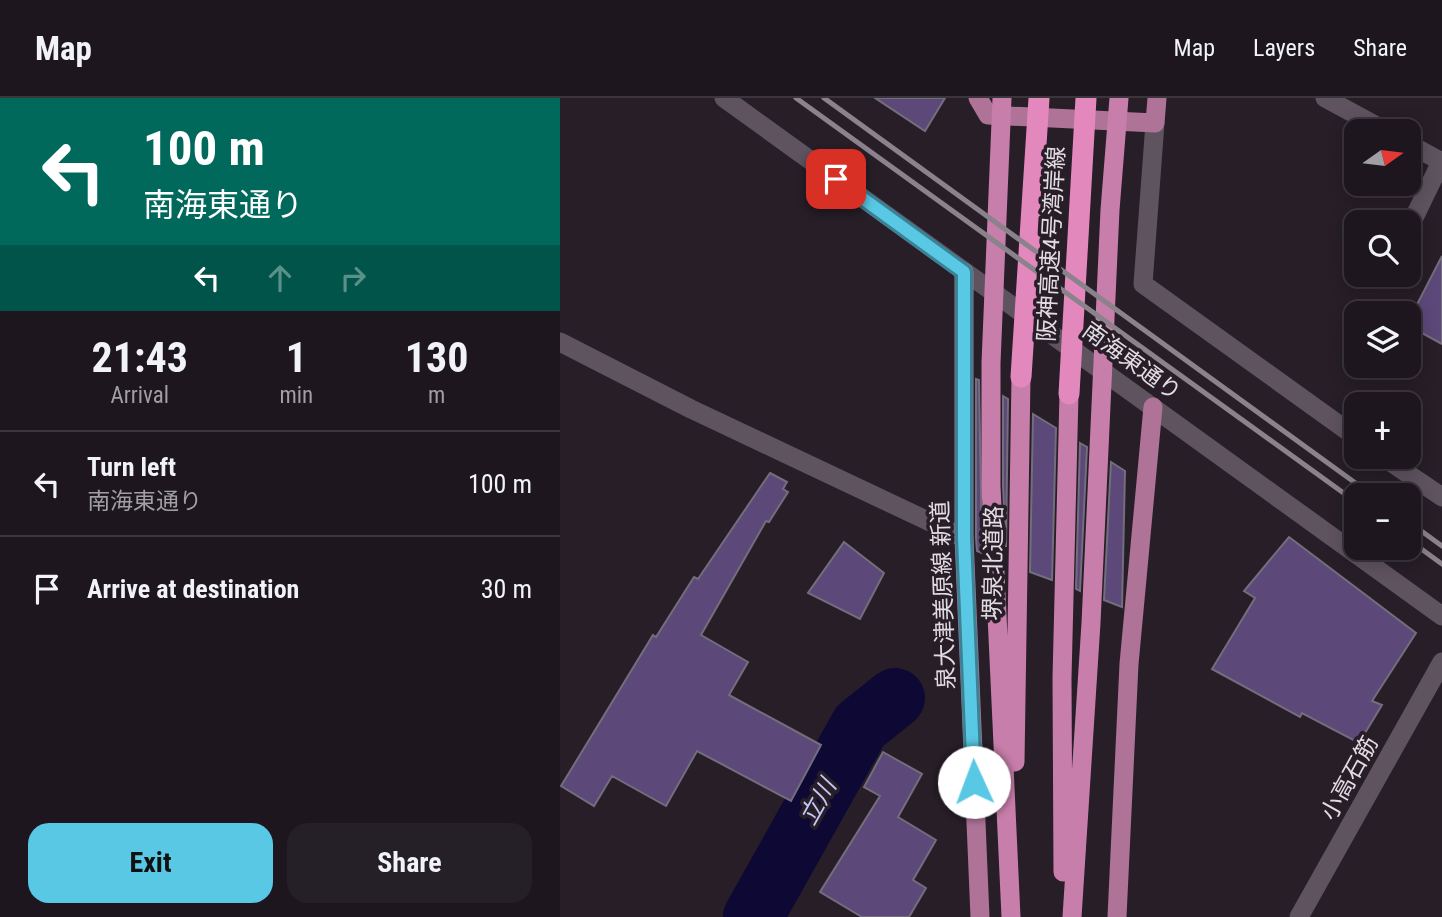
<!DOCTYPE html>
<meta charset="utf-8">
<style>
:root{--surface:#1d161e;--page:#251f27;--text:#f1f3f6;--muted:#a09fa4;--line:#3b353c;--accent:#59c8e4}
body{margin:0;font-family:"Roboto Condensed","Noto Sans JP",sans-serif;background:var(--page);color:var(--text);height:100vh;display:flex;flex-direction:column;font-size:26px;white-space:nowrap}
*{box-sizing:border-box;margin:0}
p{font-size:23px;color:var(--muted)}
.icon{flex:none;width:38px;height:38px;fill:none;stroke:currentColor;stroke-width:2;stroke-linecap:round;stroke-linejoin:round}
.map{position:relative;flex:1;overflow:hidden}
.side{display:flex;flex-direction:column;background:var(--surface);width:560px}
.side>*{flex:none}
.top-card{background:#00695c;color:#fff;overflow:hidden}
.needle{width:46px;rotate:76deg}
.controls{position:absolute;left:784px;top:21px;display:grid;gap:14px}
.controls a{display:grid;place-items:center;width:77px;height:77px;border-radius:14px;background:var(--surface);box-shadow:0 4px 18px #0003,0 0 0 2px var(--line);font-size:35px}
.pin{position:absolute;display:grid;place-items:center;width:60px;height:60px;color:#fff;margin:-30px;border-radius:14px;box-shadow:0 4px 10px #0006}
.me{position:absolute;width:77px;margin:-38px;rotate:358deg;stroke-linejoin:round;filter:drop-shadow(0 0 5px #0008)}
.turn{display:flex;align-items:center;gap:24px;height:147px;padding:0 28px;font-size:32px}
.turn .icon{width:91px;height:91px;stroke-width:2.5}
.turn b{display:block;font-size:49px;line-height:60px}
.lanes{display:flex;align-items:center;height:66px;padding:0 28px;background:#0003;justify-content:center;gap:35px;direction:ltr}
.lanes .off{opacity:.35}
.eta{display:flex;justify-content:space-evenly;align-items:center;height:119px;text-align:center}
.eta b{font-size:42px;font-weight:700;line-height:49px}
.button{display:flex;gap:14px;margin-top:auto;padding:14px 28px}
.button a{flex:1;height:80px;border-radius:21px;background:var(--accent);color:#111;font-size:28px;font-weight:700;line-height:80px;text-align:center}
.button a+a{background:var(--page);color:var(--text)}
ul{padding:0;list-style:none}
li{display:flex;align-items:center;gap:21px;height:105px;padding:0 28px;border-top:2px solid var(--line)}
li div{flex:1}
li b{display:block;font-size:26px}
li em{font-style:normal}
header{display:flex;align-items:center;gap:42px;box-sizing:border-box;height:98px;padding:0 35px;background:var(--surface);border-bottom:2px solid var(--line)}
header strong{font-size:33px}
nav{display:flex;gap:38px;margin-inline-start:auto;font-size:24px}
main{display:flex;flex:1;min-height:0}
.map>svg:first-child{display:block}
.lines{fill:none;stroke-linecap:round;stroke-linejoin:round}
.river{stroke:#0e0834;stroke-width:60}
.building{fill:#5c4879;stroke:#736e7c;stroke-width:2}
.minor{stroke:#5e535f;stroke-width:19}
.tertiary{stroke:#5e535f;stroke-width:19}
.primary{stroke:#ae7397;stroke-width:19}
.trunk{stroke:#c87eaa;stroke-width:19}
.motorway{stroke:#e388bd;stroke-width:21}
.rail{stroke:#8a838b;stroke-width:5}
.route-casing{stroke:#3a8294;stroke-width:18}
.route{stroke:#59c8e4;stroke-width:12}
.labels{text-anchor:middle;stroke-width:7;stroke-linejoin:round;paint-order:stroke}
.street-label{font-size:23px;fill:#e2dce3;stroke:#271e28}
.water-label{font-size:24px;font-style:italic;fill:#c4c9f8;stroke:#271e28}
</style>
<header>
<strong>Map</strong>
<nav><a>Map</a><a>Layers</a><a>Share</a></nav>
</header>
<main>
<section class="side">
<div class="top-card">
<div class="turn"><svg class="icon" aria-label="left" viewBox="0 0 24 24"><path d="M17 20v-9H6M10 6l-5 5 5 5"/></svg><div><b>100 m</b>南海東通り</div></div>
<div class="lanes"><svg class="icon" aria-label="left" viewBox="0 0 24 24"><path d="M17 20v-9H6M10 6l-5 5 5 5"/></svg><svg class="icon off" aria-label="ahead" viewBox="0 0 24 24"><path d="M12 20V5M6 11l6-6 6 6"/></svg><svg class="icon off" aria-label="right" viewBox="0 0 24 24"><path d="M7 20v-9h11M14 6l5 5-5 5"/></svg></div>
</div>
<div class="eta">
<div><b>21:43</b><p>Arrival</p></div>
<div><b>1</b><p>min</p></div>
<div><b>130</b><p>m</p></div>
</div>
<ul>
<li><svg class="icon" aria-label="left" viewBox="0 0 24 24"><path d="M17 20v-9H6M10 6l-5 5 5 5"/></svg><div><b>Turn left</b><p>南海東通り</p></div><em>100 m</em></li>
<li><svg class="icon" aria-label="arrive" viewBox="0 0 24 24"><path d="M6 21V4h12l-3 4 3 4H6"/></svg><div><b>Arrive at destination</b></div><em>30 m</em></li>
</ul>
<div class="button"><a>Exit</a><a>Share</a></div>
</section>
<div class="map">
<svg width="882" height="819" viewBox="0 0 882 819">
<rect width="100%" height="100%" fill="#271e28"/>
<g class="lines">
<path class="river" d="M193 819 300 628 335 600"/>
</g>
<path class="building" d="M315 0H385L365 33Z
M882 158V246L849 228V222Z
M416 281 419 282 422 455 417 453 416 440Z
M443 298 448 301 446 449 443 388Z
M473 316 496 330 492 482 470 474Z
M520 345 527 349 520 493 516 491Z
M551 364 565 373 562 509 544 502Z
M210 375 227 384 223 391 228 394 209 424 206 423 141 537 188 564 169 597 261 647 231 703 137 653 106 708 52 678 34 708 1 688 93 537 96 539 134 479 138 481Z
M729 439 856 535 812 603 822 607 799 645 742 615 740 619 652 571 695 500 684 493Z
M284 444 324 475 300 521 248 495Z
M323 654 362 676 338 719 376 742 353 782 366 790 349 819H302L260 794 320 698 304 689Z"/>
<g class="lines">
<path class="minor" d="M164 0 882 518
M765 0 826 33
M595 25 583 186 796 339
M849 46 882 64
M849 130 881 64
M823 180 825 177
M0 244 131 311 404 440
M823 359 882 399"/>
<path class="tertiary" d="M739 819 882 564"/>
<path class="primary" d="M418 0 428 17 595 25 597 0
M404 174V440L420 819
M557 819 569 566 593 309"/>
<path class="trunk" d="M442 0 431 265V388L451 819
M455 664 461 279
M503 774 502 580 509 296
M512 819 531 525 550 112 559 0"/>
<path class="motorway" d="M461 279 479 0
M509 296 526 0"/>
<path class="rail" d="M236 0 796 404
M264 0 812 397
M849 424 882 448
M849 442 882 466"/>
</g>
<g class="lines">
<g class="route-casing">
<path id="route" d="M276 81 404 174V440L414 684"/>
</g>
<use href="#route" class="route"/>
</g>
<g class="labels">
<g class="street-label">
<text transform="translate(491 146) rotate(-87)" y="8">阪神高速4号湾岸線</text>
<text transform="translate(572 263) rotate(36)" y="8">南海東通り</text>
<text transform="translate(433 465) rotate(-89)" y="8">堺泉北道路</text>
<text transform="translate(383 497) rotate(-92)" y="8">泉大津美原線 新道</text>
<text transform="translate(789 680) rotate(-61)" y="8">小高石筋</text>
</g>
<g class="water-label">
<text transform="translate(258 704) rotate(-61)" y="8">立川</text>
</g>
</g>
</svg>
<div class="controls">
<a><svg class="needle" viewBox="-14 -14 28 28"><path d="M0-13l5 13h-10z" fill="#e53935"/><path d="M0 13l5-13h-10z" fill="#a09fa4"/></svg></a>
<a><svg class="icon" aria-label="search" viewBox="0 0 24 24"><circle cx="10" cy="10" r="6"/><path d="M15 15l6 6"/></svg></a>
<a><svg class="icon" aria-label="layers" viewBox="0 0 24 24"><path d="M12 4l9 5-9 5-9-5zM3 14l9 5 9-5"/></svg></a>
<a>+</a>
<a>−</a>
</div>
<div class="pin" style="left:276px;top:81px;background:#d93025"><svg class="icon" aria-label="arrive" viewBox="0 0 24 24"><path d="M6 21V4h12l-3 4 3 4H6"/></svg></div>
<svg class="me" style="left:414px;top:684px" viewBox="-20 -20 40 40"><circle r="19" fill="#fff"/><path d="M0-13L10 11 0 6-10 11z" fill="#59c8e4"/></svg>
</div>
</main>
